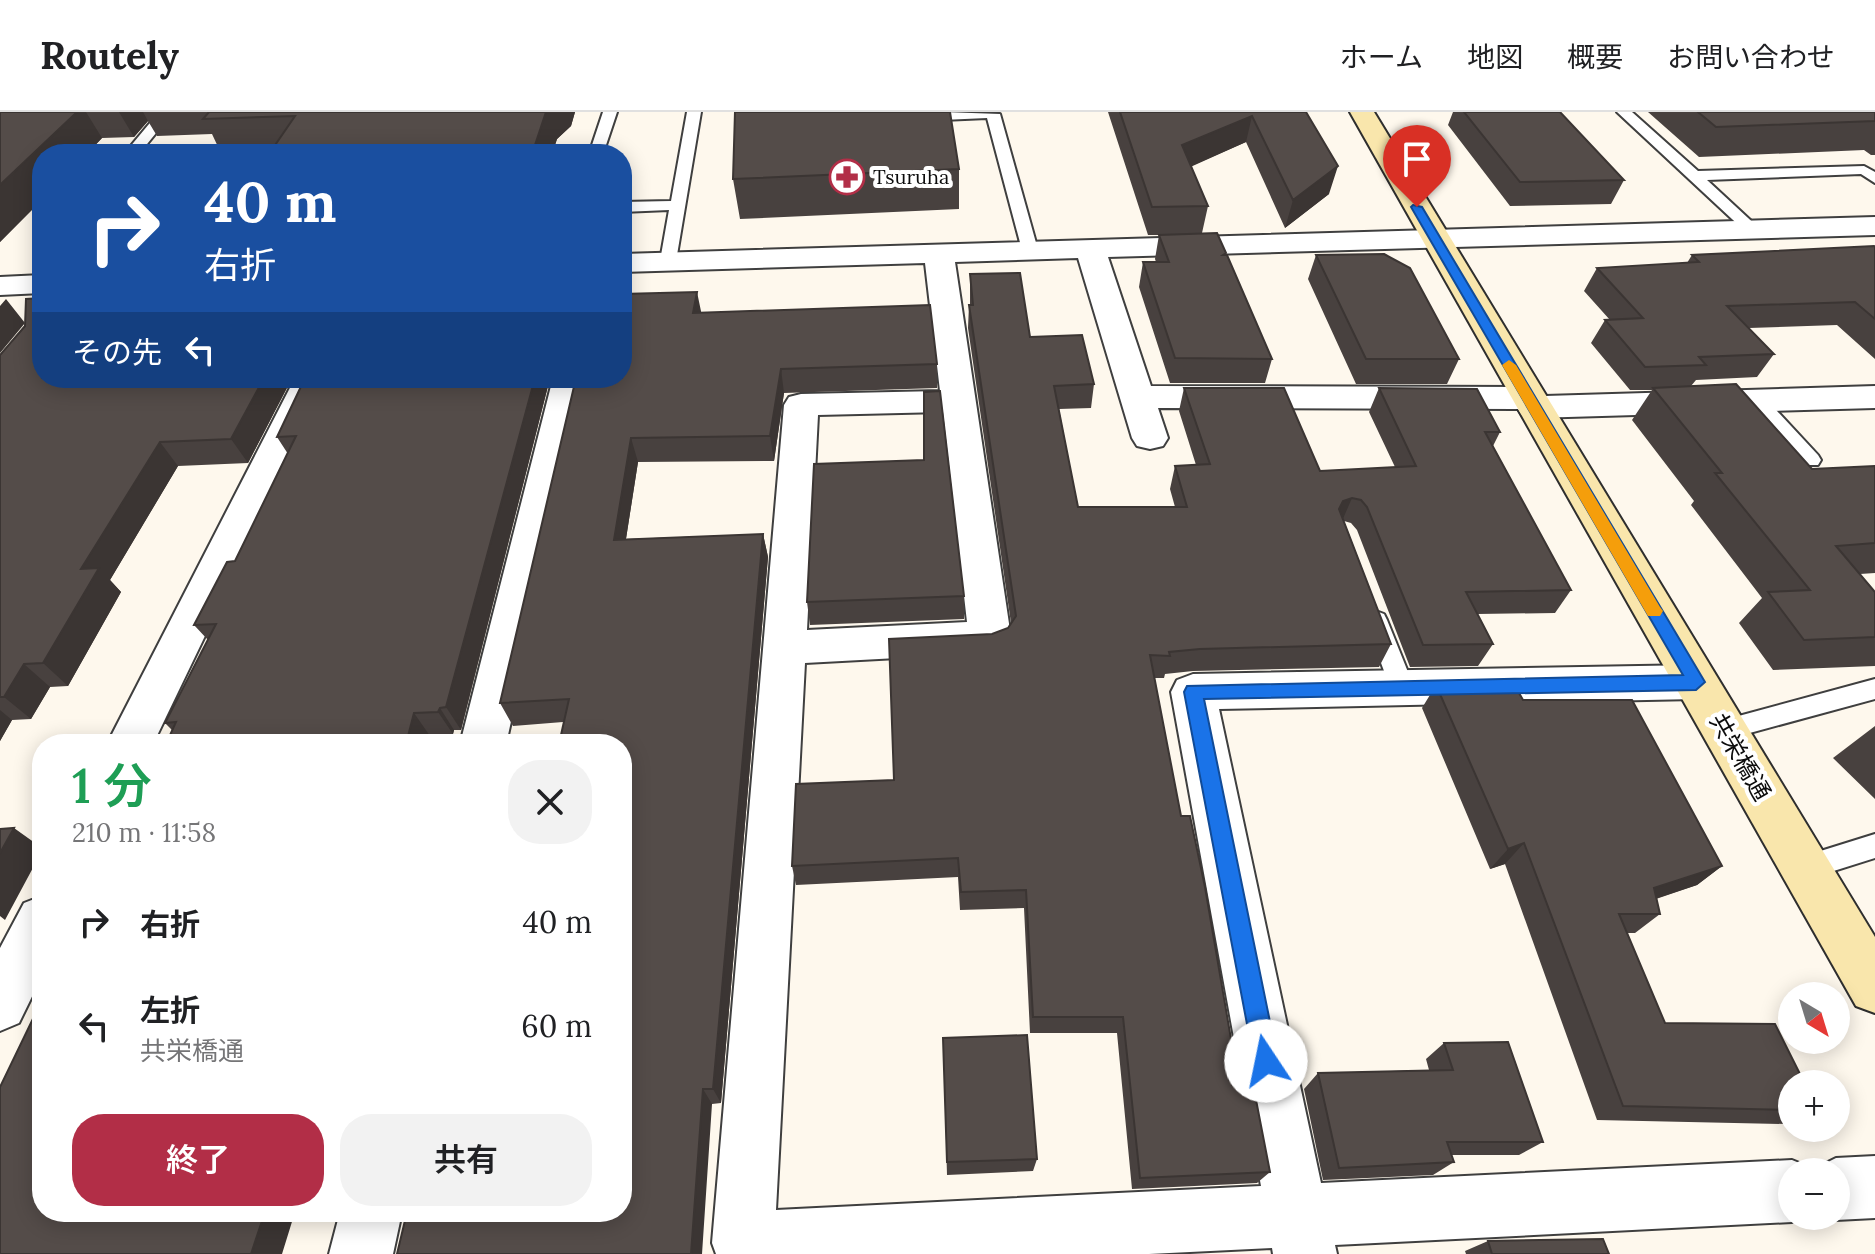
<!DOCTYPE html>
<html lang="ja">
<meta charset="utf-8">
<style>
:root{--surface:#fff;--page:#f2f2f2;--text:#202124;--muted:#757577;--line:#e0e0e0;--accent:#b22e47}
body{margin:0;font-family:Lora,"Noto Sans JP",serif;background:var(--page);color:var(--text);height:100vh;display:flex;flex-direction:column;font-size:30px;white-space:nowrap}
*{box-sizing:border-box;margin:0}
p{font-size:26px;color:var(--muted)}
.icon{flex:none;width:44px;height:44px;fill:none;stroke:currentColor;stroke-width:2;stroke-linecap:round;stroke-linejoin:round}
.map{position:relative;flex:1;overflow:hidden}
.side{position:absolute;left:32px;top:622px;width:600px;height:488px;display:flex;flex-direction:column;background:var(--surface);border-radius:32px;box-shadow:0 4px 20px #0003}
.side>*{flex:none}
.hud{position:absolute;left:32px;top:32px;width:600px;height:244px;border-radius:32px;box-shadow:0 4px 20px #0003;background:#1a4fa0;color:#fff;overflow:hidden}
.needle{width:52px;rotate:142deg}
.buttons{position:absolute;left:1778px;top:870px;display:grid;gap:16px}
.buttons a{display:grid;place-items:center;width:72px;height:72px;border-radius:50%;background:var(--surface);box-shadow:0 4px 20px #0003;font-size:40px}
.pin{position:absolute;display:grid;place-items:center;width:68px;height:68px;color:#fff;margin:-82px -34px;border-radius:50% 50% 50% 0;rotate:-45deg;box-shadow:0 0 8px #0007}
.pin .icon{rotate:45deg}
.me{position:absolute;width:88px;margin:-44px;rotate:349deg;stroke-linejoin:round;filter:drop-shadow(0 0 6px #0008)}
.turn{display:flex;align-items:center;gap:28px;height:168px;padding:0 40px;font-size:36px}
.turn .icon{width:104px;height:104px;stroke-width:2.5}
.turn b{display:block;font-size:56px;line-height:68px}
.then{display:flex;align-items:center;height:76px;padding:0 40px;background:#0003;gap:16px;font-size:30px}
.round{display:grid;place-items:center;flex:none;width:84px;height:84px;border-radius:32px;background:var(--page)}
.summary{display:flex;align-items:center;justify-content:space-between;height:136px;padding:0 40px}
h1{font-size:48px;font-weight:600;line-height:60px;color:#1e9e55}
.button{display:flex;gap:16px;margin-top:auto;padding:16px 40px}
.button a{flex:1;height:92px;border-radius:32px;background:var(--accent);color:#fff;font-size:32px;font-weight:600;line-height:92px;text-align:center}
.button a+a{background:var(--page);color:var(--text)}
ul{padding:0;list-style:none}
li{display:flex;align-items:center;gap:24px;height:104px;padding:0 40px}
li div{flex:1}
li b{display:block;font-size:30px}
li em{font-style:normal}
header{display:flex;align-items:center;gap:48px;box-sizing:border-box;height:112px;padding:0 40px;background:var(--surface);border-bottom:2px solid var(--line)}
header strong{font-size:38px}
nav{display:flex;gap:44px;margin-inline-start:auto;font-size:28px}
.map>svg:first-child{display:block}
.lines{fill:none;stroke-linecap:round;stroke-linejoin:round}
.lane-casing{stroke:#3f3f3f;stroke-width:4}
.street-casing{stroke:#3f3f3f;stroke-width:4}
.secondary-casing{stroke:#2e2e2e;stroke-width:4}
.lane{fill:#fff;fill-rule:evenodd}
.street{fill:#fff;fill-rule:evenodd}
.secondary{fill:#f9e6ac;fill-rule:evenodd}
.wall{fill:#48413f}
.shaded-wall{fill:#3b3533}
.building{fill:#544c49;stroke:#3b3533;stroke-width:2}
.route{fill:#1a73e8;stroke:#114b97;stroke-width:2}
.slow{fill:#f59e0b}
.labels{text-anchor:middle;stroke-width:8;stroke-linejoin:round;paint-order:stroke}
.far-poi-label{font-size:20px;fill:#0c0c0c;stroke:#fff;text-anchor:start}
.street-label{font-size:24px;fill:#0c0c0c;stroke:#fff}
</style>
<header>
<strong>Routely</strong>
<nav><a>ホーム</a><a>地図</a><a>概要</a><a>お問い合わせ</a></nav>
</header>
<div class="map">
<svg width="1875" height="1142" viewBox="0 0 1875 1142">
<rect width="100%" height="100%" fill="#fef8ed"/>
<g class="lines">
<g class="lane-casing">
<path id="lane" d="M159 0H173L139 42H124Z
M603 0H617L603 42H589Z
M687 0H701L676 149 668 154 660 149 669 98 622 100V90L671 89Z
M943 0 1000 2 1038 138 1036 141H1024L1022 138 987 6 920 9 913 5 920 1Z
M1617 0H1632L1698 59 1864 54 1875 60V71L1861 62 1707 68 1761 118 1753 123 1747 121Z
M1757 283 1764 285 1818 343 1821 348 1818 353H1804L1750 293 1748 289 1750 285Z
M1376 499 1384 502 1387 508 1414 575 1411 582 1402 585 1393 582 1390 575 1365 508 1368 502Z
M1875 567V587L1724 628 1715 625 1712 618 1715 611 1724 608Z
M1875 722V746L1805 768 1795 765 1791 756 1795 747Z"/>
</g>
<g class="street-casing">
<path id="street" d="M1875 105V123L1108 145 1151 274 1529 275 1541 279 1545 284 1875 274V296L1534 306 1522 303 1518 297 1158 296 1168 326 1163 334 1150 337 1137 334 1132 326 1078 146 955 150 1011 525 1005 536 990 541 805 551 776 1098 1261 1074 1171 580 1177 568 1193 562 1696 553 1712 558 1718 570 1712 582 1696 587 1219 597 1321 1071 1792 1048 1814 1057 1836 1046 1875 1044V1106L1836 1108 1827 1104H1836V1060H1792V1104H1806L1792 1110 1335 1133 1337 1142H1273L1272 1136 1149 1142H716L712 1131 784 293 789 285 801 282 940 279 925 151 622 160V142ZM943 300 967 510 807 518 818 303Z
M42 163V181L0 183V165Z
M295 266H329L153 632H107Z
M553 266H587L506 632H460Z
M42 784V864L19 911 0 919V836L24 791Z
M340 1100H402L393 1142H329Z"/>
</g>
<g class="secondary-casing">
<path id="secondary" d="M1350 0H1374L1875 825V901L1856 894Z"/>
</g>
<use href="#lane" class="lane"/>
<use href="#street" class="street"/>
<use href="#secondary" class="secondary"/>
</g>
<path class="wall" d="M0 0H575L571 14 557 27 552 42H269L273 37 220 39 212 22 157 24 148 9 134 25 102 26 0 130Z
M1108 0H1306L1329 82 1285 116 1246 30 1191 54 1208 94 1202 121 1226 141V143L1272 247 1265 271H1170L1139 175 1143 150H1156L1155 147 1159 123H1148Z
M1453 0H1560L1624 68 1611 92 1510 94 1448 13Z
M1648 0H1875V43H1871L1864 38 1699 45Z
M959 57V97L740 107 733 67Z
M1875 135V247L1837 213 1749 216 1774 242 1757 265 1696 268 1691 274 1812 357 1875 354V461L1860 462 1875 480V554L1773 558 1739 511 1762 486 1691 393 1694 389 1632 308 1652 278H1630L1591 231 1605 208H1610L1584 179 1597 156 1687 151 1692 143Z
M1316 143 1459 247 1447 272H1356L1308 167Z
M970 162 1030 225 1094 272 1091 296 1059 297 1078 395H1175L1170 377 1175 354 1196 353 1179 299 1184 276 1320 359 1395 355 1369 300 1379 276 1500 320 1493 334 1571 478 1555 501 1477 502 1493 532 1478 554 1410 555 1357 418 1351 411 1344 409 1391 532 1379 555 1193 559 1165 562 1164 566H1154L1181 704 1237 962 1270 1060 1257 1071 1132 1077 1117 921H1030L1024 796 960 798 958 765 796 773 792 754 894 668 992 522 1008 516 1011 511 968 216 969 193H970Z
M701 201 937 252V276L784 281 774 349 638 350 626 427 763 422 768 445 721 991 712 992 622 1100 563 610 513 614 500 591 576 266Z
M0 243 42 266H292L248 351 178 354 110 468 121 480 68 574 50 575 31 607 12 608 0 629Z
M305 266H550L461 618H454L453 622 430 624 172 618 165 611 208 528 194 513 235 449 288 342 277 325Z
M924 348 964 484V507L810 513 807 490Z
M1436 573 1523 588 1722 754 1697 773 1656 787 1660 802 1635 821H1627L1665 911 1792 972V1009L1785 1012 1597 1008 1505 752 1490 757 1422 596Z
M1875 614V687L1833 646Z
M943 926 1037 1047 1033 1059 947 1063Z
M1444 931 1543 1030 1519 1043H1451L1454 1050 1433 1063 1323 1068 1304 977 1318 961 1429 958 1426 947Z
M1488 1129 1609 1142H1466L1465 1139Z"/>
<path class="shaded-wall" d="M77 0H86L102 26 87 42H42V88L0 130V73Z
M119 0H143L148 9 134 25Z
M546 0H575L571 14 557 27 552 42H532Z
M1252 4 1246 30 1177 61 1182 33Z
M1338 54 1329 82 1285 116 1293 88Z
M697 180 702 204 693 201Z
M6 187 25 211 0 241V194Z
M781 257 784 281 774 349 770 324Z
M264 266H292L248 351 231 327Z
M535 266H550L461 618 446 595Z
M631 326 638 350 622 452 614 428Z
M160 330 178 354 110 468 121 480 68 574 43 551 81 457Z
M1352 386 1342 409 1339 397 1343 389Z
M763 422 768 445 721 991 713 977Z
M24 552 50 575 31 607 4 585Z
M440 596 454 618 453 622 438 600Z
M0 598 12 608 0 629Z
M414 601 430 624 428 632H406Z
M14 716 42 736V739L5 808 0 804V741Z
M1524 731 1505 752 1490 757 1508 737Z
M1722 754 1697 773 1630 795 1654 776Z
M703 977 712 992 702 1142H691Z
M265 1100H295L282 1142H251Z"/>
<path class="building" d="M0 0H77L0 73Z
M209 0H546L532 42H269L295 4 203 7Z
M735 0H950L959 57 733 67Z
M1120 0H1306L1338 54 1293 88 1252 4 1182 33 1208 94 1152 95Z
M1464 0H1560L1624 68 1520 70Z
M1698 0H1875V9L1716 15Z
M1217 121 1226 141 1223 143H1227L1272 247 1175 246 1143 150H1169L1159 123Z
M1874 134 1875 135V207L1855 190 1727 194 1774 242 1699 245 1706 253 1645 255 1605 208 1643 206 1597 156 1699 150 1692 143Z
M1384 142 1410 156 1459 247H1366L1316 143Z
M1020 161 1030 225 1082 223 1094 272 1054 274 1078 395H1187L1175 354 1210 352 1184 276H1284L1320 359 1416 354 1379 276 1477 277 1500 320H1485L1571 478 1466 480 1493 532 1423 533 1367 395 1361 388 1352 386 1343 389 1339 397 1391 532 1200 537 1169 540 1170 544 1150 543 1181 704H1190L1205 775 1237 962H1251L1270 1060 1140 1066 1123 905H1033L1026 778 961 780 958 746 792 754 796 672 894 668 889 527 992 522 1008 516 1016 504 969 193H973L970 162Z
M697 180 693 201 930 193 937 252 781 257 770 324 631 326 614 428 763 422 713 977H703L691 1142H397L407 1100H622V632H559L569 587 500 591 576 266H622V182Z
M42 186V266H264L231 327 160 330 81 457 99 456 43 551 24 552 4 585H0V243L25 214 26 187Z
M305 266H535L446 595 440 596 438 600 414 601 406 632H166L176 610 165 611 216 512 194 513 227 450 235 449 296 324 277 325Z
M1736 272 1812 357 1875 354V431L1836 434 1875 480V525L1804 528 1768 480 1810 478 1715 361H1722L1653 276Z
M940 279 964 484 807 490 814 352 924 348V280Z
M1514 572 1523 588H1632L1722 754 1654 776 1660 802H1619L1665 911 1775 912 1805 972H1792V998L1623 994 1524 731 1508 737 1436 573Z
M14 716 0 741V717Z
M42 888V1100H265L251 1142H0V975Z
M1027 923 1037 1047 947 1050 943 926Z
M1508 930 1543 1030H1447L1454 1050 1339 1056 1318 961 1453 958 1444 931Z
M1603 1127 1609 1142H1492L1488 1129Z"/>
<path class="route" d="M1413 93 1422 95 1705 570 1696 578 1204 587 1278 949 1275 958 1266 961 1258 958 1254 949 1184 580 1187 574 1683 563 1411 95Z"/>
<path class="slow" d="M1509 248 1516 253 1660 495 1663 499 1660 504H1648L1502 253Z"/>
<defs>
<g id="pharmacy-ring" transform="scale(1.8)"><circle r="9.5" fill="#fff" stroke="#b22e47" stroke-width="1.5"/><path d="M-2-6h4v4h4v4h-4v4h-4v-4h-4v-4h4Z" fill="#b22e47"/></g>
</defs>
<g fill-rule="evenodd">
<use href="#pharmacy-ring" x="847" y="65"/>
</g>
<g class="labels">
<g class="far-poi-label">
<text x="873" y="72">Tsuruha</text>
</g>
<g class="street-label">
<text transform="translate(1740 645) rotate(60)" y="8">共栄橋通</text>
</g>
</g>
</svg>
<div class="buttons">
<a><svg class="needle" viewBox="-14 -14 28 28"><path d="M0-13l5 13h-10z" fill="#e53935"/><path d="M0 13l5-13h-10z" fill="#757577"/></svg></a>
<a>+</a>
<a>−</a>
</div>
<div class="pin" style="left:1417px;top:95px;background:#d93025"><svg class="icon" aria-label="arrive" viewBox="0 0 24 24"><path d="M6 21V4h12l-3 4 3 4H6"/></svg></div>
<svg class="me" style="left:1266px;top:949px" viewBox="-20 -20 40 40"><circle r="19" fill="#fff"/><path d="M0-13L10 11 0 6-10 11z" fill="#1a73e8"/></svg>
<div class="hud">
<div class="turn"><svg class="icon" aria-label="right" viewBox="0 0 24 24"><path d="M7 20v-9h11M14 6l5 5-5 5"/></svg><div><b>40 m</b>右折</div></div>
<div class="then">その先<svg class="icon" aria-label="left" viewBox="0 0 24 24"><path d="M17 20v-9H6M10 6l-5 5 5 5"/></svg></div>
</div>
<section class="side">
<div class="summary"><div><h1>1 分</h1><p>210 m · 11:58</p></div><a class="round"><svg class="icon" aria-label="close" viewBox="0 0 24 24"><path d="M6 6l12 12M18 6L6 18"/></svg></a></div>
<ul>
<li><svg class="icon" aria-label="right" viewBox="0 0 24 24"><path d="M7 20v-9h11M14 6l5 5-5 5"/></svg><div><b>右折</b></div><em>40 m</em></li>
<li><svg class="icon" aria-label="left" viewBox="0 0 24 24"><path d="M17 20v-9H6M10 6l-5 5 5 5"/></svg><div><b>左折</b><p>共栄橋通</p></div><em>60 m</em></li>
</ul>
<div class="button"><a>終了</a><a>共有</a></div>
</section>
</div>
